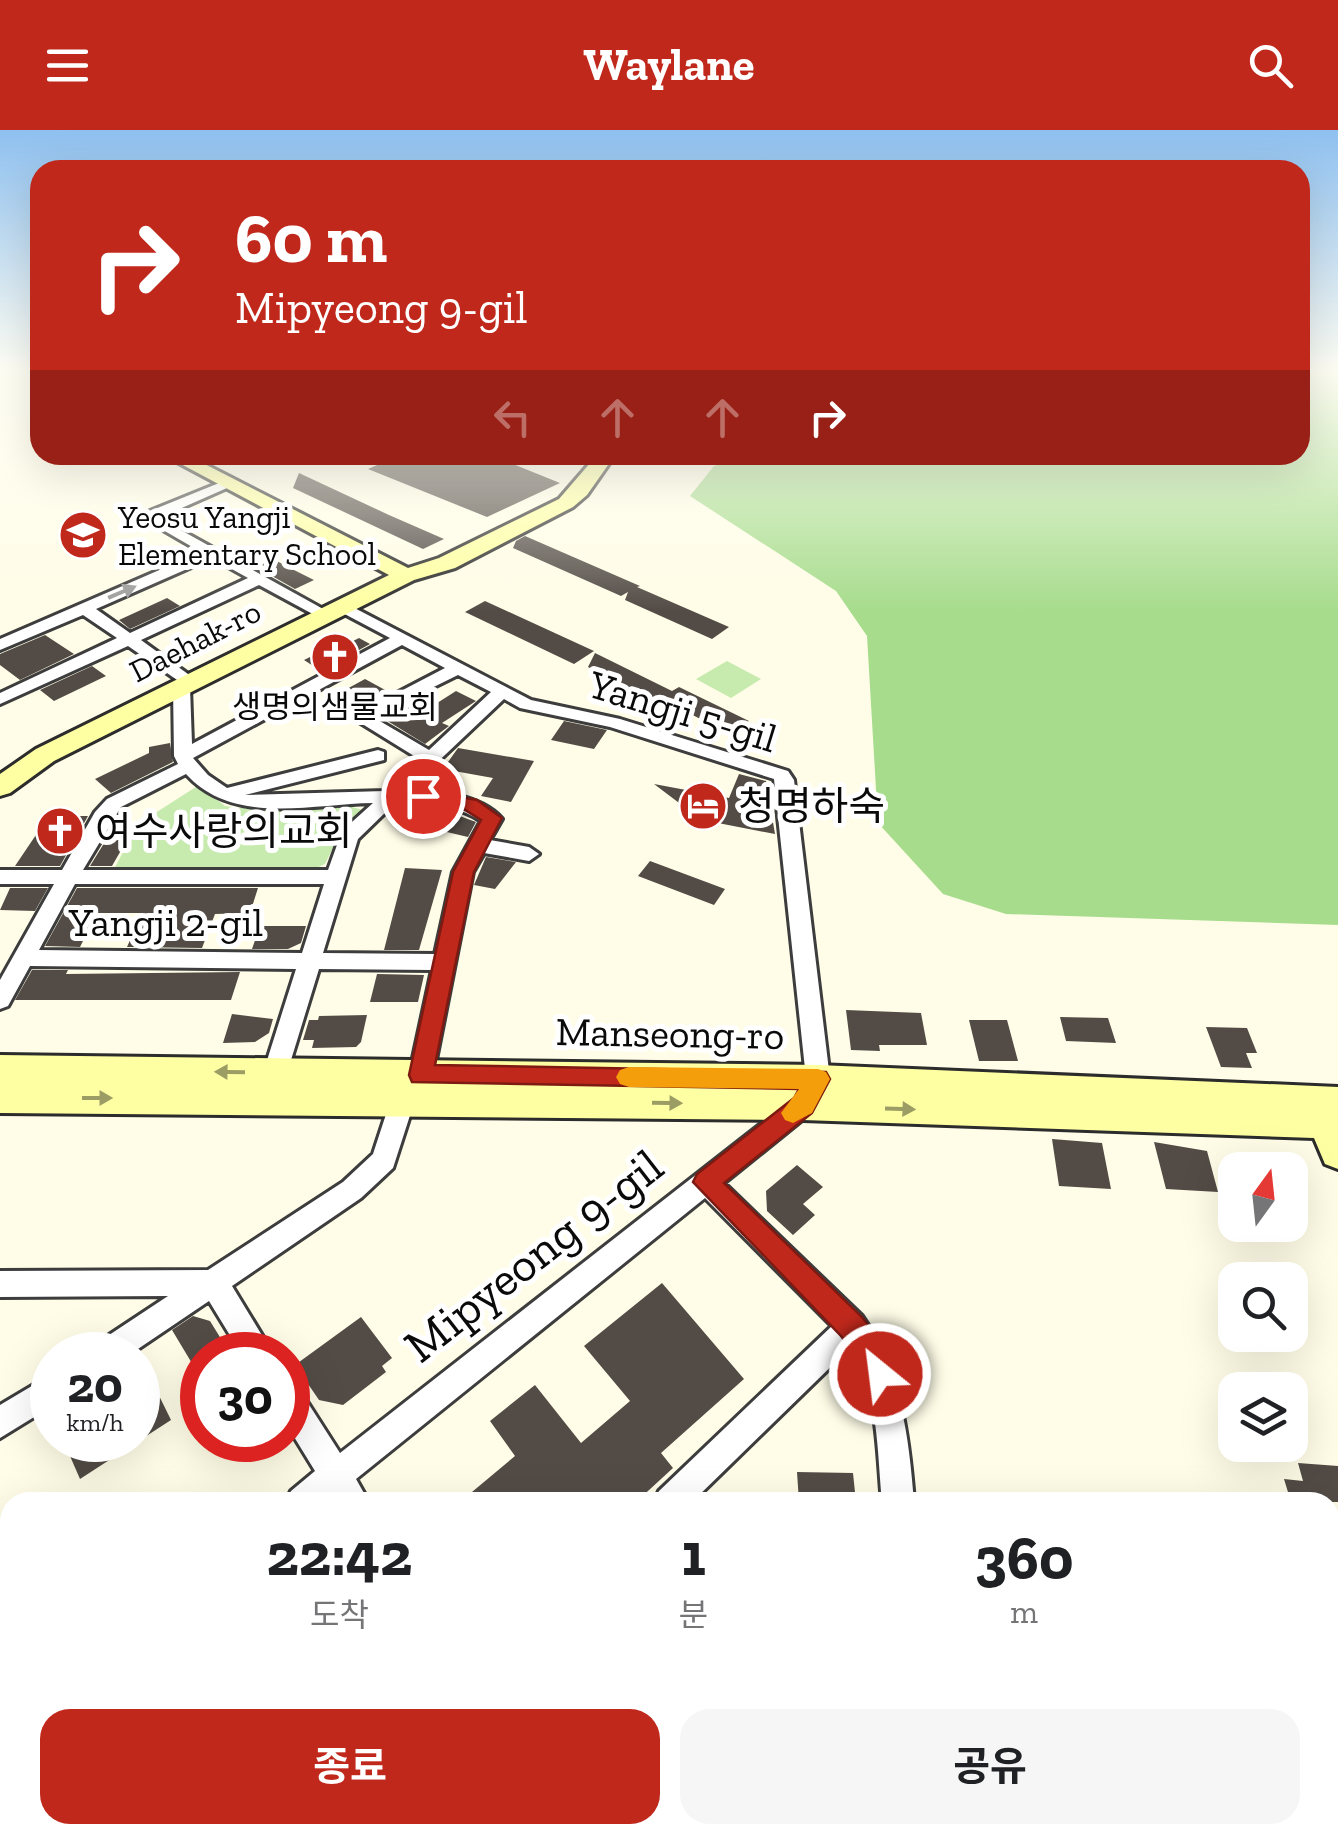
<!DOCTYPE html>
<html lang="ko">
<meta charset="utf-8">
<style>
:root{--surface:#fff;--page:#f6f6f6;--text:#202124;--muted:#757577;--accent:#c0281c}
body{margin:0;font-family:"Zilla Slab","Noto Sans KR",serif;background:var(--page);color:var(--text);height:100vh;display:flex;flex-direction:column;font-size:38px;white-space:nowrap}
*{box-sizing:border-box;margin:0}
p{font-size:32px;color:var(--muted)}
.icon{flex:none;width:55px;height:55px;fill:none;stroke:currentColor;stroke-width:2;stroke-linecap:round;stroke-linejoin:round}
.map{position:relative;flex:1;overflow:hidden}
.sheet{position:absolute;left:0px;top:1362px;width:1340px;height:352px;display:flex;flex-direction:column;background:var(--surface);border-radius:30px 30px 0 0;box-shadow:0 10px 40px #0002}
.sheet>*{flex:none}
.top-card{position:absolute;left:30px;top:30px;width:1280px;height:305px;border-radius:30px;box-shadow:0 10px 40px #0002;background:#c0281c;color:#fff;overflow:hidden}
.needle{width:65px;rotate:15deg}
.fabs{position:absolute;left:1218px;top:1022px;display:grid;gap:20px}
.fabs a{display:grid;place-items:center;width:90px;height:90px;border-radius:20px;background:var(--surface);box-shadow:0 10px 40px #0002;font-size:50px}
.speed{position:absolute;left:30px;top:1202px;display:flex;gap:20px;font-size:50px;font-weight:700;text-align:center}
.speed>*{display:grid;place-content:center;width:130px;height:130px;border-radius:50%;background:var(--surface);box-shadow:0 10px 40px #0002;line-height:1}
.speed small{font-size:25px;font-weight:400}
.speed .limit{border:15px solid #d22;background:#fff;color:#111}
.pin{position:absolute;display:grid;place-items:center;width:85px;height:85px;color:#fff;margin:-42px;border:5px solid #fff;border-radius:50%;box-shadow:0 2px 10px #0007}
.me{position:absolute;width:110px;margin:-55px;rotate:331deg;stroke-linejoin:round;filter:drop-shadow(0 0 8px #0008)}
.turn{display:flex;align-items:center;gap:35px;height:210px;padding:0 40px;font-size:45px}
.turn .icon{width:130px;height:130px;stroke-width:2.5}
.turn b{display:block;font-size:70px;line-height:85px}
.lanes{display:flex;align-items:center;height:95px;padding:0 40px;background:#0003;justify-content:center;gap:50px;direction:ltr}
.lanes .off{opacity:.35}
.eta{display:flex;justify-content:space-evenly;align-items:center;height:170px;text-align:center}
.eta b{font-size:60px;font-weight:700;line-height:70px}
.button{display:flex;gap:20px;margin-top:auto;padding:20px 40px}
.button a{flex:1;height:115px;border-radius:30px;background:var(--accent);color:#fff;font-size:40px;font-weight:700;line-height:115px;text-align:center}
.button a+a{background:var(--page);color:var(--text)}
header{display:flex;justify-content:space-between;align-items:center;height:130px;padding:0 40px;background:var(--accent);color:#fff;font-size:45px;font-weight:700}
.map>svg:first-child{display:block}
.green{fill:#c7ebaf}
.forest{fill:#a7dc8d}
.building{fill:#534c46}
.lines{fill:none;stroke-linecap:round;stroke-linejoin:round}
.street-casing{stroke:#3d3d3d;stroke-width:6}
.secondary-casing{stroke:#2c2c2c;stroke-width:6}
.street{fill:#fff;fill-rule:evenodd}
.secondary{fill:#feffa2;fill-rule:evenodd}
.oneway{fill:#9d9d9d}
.oneway2{fill:#9c9d65}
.route{fill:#c0281c;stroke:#7d1a12;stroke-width:2.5}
.slow{fill:#f59e0b}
.labels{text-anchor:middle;stroke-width:10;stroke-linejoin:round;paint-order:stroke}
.far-poi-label{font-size:32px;fill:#0a0a0a;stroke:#fff;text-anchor:start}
.far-street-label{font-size:32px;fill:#0a0a0a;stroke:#fff}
.street-label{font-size:40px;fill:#0a0a0a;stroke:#fff}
.poi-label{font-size:40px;fill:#0a0a0a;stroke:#fff;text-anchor:start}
.near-street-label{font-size:48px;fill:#0a0a0a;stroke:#fff}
</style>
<header><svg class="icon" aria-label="menu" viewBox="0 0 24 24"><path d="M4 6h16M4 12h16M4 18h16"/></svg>Waylane<svg class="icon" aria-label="search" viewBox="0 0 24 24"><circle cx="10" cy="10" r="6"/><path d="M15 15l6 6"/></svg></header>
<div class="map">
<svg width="1338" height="1713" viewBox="0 0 1338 1713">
<rect width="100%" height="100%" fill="#fffde7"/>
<path class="green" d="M727 531 761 549 731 568 696 549Z
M199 655 225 676 240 678 345 675 363 680 343 698 325 734 312 740 114 739 138 694Z"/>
<path class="forest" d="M1300 242H1338V795L1006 784 943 764 878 693 867 506 836 461 690 366 714 336 755 325H1300Z"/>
<path class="building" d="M400 325H491L560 353 487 387 368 339Z
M299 343 389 385 444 409 423 419 293 358Z
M525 406 640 456 637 457 729 497 712 509 625 470 628 462 621 466 513 418 516 411Z
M273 429 294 440 314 450 295 459 256 437Z
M167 468 180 476 130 499 119 490Z
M485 471 594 521 574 534 465 482Z
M45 505 74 524 20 550 0 535V524Z
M359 508 370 514 321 541 304 530 322 521 327 524Z
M595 523 672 561 679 557 749 591 730 604 661 569 656 572 588 537Z
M92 536 106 546 54 571 40 560Z
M365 549 387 561 388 563 367 574 343 561Z
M456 561 476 571 442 593 449 596 425 614 381 587 408 574 423 582Z
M564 591 607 600 594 619 551 610Z
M170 613 173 632 111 663 95 649 149 623V617Z
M458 618 534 631 511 672 481 666 493 648 443 639Z
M739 644 766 651 775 704 718 693 720 688 691 682 654 654 729 668Z
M446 681 476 692 468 707 434 699Z
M67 686H88L60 736H15L46 690 64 691Z
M106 710H127L112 736H90Z
M486 727 516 732 495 759 474 755Z
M650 731 725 759 714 775 638 746Z
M405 738 442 740 419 820H384Z
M10 758H48L35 781 0 780Z
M77 758H258L250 783 215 784 202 818 127 817 142 783H97L80 817 45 816Z
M260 796H306L301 813 288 819H252Z
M32 840H68L66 844 240 842 231 870H15Z
M377 844 424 845 418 872H370Z
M846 880 921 883 927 915H879L880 921 851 920Z
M232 884 273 889 269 903 255 912 223 913Z
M367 885 361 912 356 917 312 918 314 910H303L309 890H318L319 886Z
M1060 887 1108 888 1116 913 1066 911Z
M969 890H1007L1018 931H979Z
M1206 897 1247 898 1257 923H1246L1252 938 1221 937Z
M1052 1009 1102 1013 1111 1059 1059 1056Z
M1154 1012 1207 1021 1218 1062 1166 1059Z
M797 1035 823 1057 803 1074 815 1085 793 1105 767 1081 766 1061Z
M662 1153 744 1249 661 1323 673 1338 636 1372H460L515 1326 490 1291 535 1255 581 1313 630 1271 584 1216Z
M193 1186 210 1191 231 1225H202V1250L172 1200Z
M361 1187 392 1228 382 1236 386 1242 343 1275 319 1270 295 1235Z
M138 1223 171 1290 80 1349 63 1310H138Z
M1298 1333 1338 1336V1372H1291L1284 1349 1303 1351Z
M797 1342 853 1343 856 1372H799Z"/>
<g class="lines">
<g class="street-casing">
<path id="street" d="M224 351 236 354 159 388 334 485 320 488 259 455 141 510 199 552 190 557 192 614 390 508 337 480 335 477 343 472 531 570 620 589 788 641 794 650 830 949 812 982 724 1053 862 1186C901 1242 909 1307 914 1372H882C877 1322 879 1261 850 1218L692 1372H654L659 1361 832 1196 705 1068 356 1349 369 1372H335L332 1368 327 1372H286L291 1361 315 1341 288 1297V1255L299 1259 340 1323 794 968 806 948 774 649 610 597 520 578 504 569 407 661C439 662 480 664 502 689L490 710 529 717 539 724 529 731 484 723 473 742 433 945 414 973 393 1038 361 1068 232 1156 274 1225H242L209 1171 129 1225H89L94 1215 168 1166 0 1167V1141L208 1140 343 1052 373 1024 391 969 410 942 432 840 319 839 287 943 284 950 275 953 266 950 263 943 296 839 30 836 8 876 0 879V850L54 754H0V740H62L95 682 107 669 178 634 174 626 173 557 180 552 128 516 0 574V563L117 508 83 485 0 520V509L201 422 144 389 150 381ZM212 428 248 448 130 503 96 479ZM402 515 445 538 351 587 419 629 385 661 245 665 384 630V622L378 620 227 658 208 645 193 628ZM458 545 491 562 429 620 373 587ZM186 644C233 696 310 674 373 673L342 701 328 740H83L121 677ZM395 673C425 674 456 674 481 691L453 742 435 824 323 823 358 709ZM75 754H324L302 823 39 820Z
M52 1244V1276L0 1308V1275Z
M10 1587V1627L0 1631V1591Z
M439 1705H477L476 1713H438Z
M681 1705H719V1713H681Z
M919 1705H957L958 1713H920Z"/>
</g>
<g class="secondary-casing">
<path id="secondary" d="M164 325H187L408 438 439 428 559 369 597 325H615L587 365 573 377 455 438 414 450 54 631 10 663 0 666V644L36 619 389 445Z
M0 925 818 935 1338 957V1039L1325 1034 1314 1008 803 990 0 983V953L116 954 0 953Z"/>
</g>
<use href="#street" class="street"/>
<use href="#secondary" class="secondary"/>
</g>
<defs><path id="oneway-solid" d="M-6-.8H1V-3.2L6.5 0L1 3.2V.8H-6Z" transform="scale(2.5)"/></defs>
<use class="oneway" href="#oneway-solid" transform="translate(122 462) rotate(-23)"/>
<g class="oneway2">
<use href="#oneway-solid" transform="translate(230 942) rotate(-179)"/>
<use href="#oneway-solid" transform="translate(97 968)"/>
<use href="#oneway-solid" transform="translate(667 973) rotate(1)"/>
<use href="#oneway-solid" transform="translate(900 979) rotate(2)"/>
</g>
<linearGradient id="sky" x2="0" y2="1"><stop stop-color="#8ec0ef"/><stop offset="0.5" stop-color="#fffef4"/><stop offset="1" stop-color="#fffef4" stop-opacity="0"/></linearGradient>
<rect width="1338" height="481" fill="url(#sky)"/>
<path class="route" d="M423 660 477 670 502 688 474 742 435 935 826 942 830 949 812 983 724 1053 862 1187 880 1210 894 1244 890 1254 880 1259 869 1254 859 1229 841 1206 693 1052 697 1044 794 968 799 959 412 952 409 945 453 742 481 690 465 680 416 671V662Z"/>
<path class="slow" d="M629 937 818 939 826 942 830 949 812 983 793 993 785 990 781 983 799 959 629 957 620 954 616 947 620 940Z"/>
<defs>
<g id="school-disc" transform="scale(2.5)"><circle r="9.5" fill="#c0281c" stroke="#fff"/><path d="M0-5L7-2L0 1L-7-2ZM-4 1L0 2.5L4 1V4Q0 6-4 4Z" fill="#fff"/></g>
<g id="church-disc" transform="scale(2.5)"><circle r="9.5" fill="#c0281c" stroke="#fff"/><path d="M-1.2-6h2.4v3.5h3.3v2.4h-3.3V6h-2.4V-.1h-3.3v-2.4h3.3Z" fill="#fff"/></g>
<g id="hotel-disc" transform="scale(2.5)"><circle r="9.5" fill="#c0281c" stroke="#fff"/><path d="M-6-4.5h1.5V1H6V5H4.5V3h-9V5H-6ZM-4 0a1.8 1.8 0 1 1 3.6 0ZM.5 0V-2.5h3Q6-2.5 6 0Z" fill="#fff"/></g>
</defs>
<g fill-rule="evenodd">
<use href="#school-disc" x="83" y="405"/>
<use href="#church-disc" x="335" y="527"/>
<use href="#hotel-disc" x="703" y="676"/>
<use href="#church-disc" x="60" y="701"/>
</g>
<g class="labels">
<g class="far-poi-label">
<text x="118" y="398">Yeosu Yangji<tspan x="118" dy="37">Elementary School</tspan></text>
<text x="335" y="588" text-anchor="middle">생명의샘물교회</text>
</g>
<g class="far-street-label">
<text transform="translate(195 511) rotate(-27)" y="11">Daehak-ro</text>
</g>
<g class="street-label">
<text transform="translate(683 581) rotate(17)" y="14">Yangji 5-gil</text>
<text x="166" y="806">Yangji 2-gil</text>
<text transform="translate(670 903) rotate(1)" y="14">Manseong-ro</text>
</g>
<g class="poi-label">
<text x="738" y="690">청명하숙</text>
<text x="95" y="715">여수사랑의교회</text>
</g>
<g class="near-street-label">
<text transform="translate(533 1125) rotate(-38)" y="17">Mipyeong 9-gil</text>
</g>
</g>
</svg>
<div class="fabs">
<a><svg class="needle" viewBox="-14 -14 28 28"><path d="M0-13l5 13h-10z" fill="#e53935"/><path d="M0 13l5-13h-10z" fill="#757577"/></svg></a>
<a><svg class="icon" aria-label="search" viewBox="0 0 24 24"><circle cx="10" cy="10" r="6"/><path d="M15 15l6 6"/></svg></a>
<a><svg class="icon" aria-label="layers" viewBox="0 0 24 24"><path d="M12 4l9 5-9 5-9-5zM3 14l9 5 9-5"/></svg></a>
</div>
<div class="speed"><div>20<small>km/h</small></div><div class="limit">30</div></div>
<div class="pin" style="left:423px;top:666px;background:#d93025"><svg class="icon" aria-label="arrive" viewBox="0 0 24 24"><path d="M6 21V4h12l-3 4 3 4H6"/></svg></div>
<svg class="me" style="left:880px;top:1244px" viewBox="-20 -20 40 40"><circle r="17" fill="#c0281c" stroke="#fff" stroke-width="3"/><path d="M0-11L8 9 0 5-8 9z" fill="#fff"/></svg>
<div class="top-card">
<div class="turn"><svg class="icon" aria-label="right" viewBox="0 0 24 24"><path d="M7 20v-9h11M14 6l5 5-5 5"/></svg><div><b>60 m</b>Mipyeong 9-gil</div></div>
<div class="lanes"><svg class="icon off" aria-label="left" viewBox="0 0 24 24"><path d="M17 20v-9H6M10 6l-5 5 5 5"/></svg><svg class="icon off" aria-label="ahead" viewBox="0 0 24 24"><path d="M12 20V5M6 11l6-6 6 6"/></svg><svg class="icon off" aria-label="ahead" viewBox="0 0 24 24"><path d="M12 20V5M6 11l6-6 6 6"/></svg><svg class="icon" aria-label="right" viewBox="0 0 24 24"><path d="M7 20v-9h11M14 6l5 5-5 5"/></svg></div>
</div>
<section class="sheet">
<div class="eta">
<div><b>22:42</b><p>도착</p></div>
<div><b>1</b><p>분</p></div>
<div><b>360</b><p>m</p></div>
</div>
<div class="button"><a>종료</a><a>공유</a></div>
</section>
</div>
